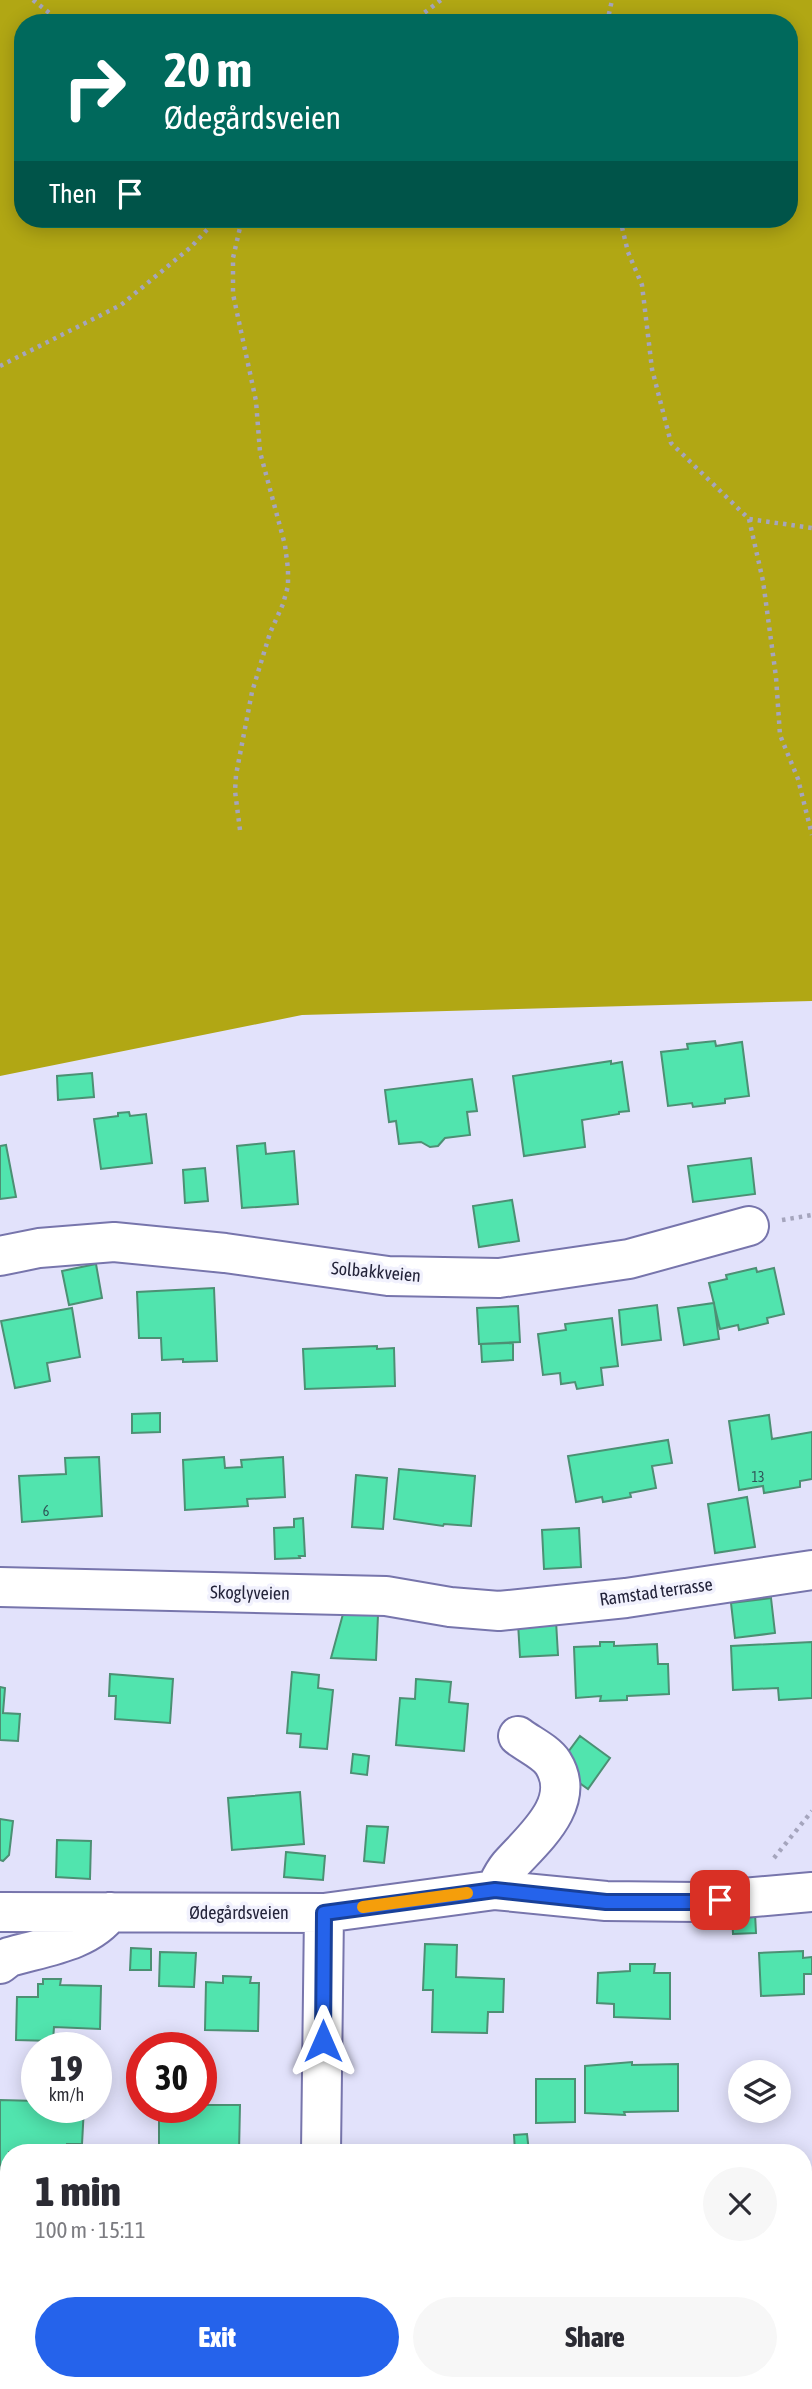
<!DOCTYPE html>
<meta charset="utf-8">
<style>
:root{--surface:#fff;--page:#f7f7f7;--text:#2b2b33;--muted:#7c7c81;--accent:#2563eb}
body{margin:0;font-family:"Asap Condensed",sans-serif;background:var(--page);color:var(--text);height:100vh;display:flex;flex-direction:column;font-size:26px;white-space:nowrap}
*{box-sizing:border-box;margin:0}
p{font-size:23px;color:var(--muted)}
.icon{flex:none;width:38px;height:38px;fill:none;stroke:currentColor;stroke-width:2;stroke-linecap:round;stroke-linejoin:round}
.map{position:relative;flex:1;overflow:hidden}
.details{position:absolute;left:0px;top:2144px;width:812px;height:247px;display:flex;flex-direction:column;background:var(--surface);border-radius:28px 28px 0 0;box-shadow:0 4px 18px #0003}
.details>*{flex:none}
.guide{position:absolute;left:14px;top:14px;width:784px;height:214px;border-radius:28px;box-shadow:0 4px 18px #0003;background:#00695c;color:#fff;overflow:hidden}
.tools{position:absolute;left:728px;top:2060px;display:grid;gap:14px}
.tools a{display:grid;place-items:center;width:63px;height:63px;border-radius:50%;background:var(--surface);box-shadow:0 4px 18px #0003;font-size:35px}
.speed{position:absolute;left:21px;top:2032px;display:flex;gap:14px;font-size:35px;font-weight:700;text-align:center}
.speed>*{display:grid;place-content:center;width:91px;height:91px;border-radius:50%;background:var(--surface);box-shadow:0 4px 18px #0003;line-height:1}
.speed small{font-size:18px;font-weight:400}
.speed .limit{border:10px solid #d22;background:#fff;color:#111}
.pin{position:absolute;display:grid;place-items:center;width:60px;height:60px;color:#fff;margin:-30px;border-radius:14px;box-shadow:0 4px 10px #0006}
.me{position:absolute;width:77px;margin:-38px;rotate:0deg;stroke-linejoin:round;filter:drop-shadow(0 0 5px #0008)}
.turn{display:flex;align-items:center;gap:24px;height:147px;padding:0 35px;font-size:32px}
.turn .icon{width:91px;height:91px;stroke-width:2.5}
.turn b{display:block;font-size:49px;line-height:60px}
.then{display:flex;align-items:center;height:66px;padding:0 35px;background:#0003;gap:14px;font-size:26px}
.round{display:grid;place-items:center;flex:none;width:74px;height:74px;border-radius:37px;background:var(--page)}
.overview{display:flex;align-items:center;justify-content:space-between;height:119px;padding:0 35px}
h1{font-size:42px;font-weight:800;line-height:52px}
.primary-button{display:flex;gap:14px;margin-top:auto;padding:14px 35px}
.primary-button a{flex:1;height:80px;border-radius:42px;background:var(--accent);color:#fff;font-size:28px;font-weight:800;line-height:80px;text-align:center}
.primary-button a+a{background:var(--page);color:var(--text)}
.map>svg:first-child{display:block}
.forest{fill:#b1a714;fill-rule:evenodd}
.building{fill:#51e4ae;stroke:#4c9074;stroke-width:2}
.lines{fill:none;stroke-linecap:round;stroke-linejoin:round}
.minor-casing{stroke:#7775ac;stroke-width:42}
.path{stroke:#a5a5bd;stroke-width:4.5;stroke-dasharray:3.5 5;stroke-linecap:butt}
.minor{stroke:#fff;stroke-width:38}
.route-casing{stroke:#184099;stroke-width:18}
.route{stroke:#2563eb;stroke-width:12}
.slow{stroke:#f59e0b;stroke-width:12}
.labels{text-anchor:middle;stroke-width:7;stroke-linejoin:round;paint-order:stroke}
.number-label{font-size:14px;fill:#2f5457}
.street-label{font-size:18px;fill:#24243a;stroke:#f1f1fd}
</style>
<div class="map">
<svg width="812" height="2389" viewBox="0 0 812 2389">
<rect width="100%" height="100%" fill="#e2e2fb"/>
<path class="forest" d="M0 0H812V1001L302 1015 0 1076ZM23 23H789V219H23Z"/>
<path class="building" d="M715 1041 716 1046 742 1042 749 1096 725 1099V1103L693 1107 692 1103 668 1106 661 1052 688 1049 687 1044Z
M611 1061V1064L622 1062 629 1111 619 1112V1114L582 1120 585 1147 524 1156 513 1076Z
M92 1073 94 1097 58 1100 57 1076Z
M472 1079 477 1111 467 1112 470 1135 445 1138 438 1146 430 1147 421 1142 399 1144 396 1121 389 1122 385 1090Z
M129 1112 130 1116 146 1114 152 1163 101 1169 94 1119 118 1116V1113Z
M265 1143 266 1154 294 1151 298 1204 242 1208 237 1146Z
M6 1145 16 1197 0 1199V1146Z
M751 1158 755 1194 693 1202 688 1166Z
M205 1168 208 1201 185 1203 183 1170Z
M512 1200 519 1241 479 1247 473 1206Z
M96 1264 102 1298 69 1305 62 1271Z
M756 1268 757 1272 774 1268 784 1314 767 1318 768 1323 739 1330 738 1325 720 1329 709 1283 727 1279 726 1275Z
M214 1288 217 1361 183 1362V1359L162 1360 161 1338H139L137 1292Z
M714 1303 719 1339 684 1345 678 1308Z
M657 1305 661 1340 622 1345 619 1310Z
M518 1306 520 1342 479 1344 477 1308Z
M72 1308 80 1357 47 1363 50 1381 15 1388 1 1321Z
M612 1318 618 1366 601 1368 603 1385 577 1389 575 1382 561 1384 560 1373 543 1375 538 1334 566 1330 565 1324Z
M513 1343V1360L482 1362 481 1344Z
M377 1346V1349L394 1348 395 1386 305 1389 303 1349Z
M160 1413V1432L132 1433V1414Z
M769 1415 772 1439 812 1432V1479L800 1481V1487L764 1493 763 1486 739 1490 729 1421Z
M668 1440 672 1463 652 1466 656 1488 630 1493 631 1497 603 1502 602 1497 576 1502 568 1456Z
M99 1457 102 1516 22 1522 19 1476 66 1474 65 1458Z
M224 1457 225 1468 242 1467 241 1460 283 1457 285 1497 247 1499 248 1506 185 1510 183 1460Z
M399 1469 475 1476 471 1526 444 1524 443 1526 394 1519Z
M356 1475 387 1478 383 1529 352 1527Z
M747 1497 755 1547 715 1553 708 1504Z
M303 1518 305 1556H299L300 1558 275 1559 274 1528 294 1527V1519Z
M579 1528 581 1567 544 1569 542 1530Z
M771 1598 775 1633 735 1638 731 1603Z
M343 1614 378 1615 376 1660 331 1658Z
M556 1621 558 1655 520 1657 518 1623Z
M600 1642H614V1646L657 1644 658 1664H668L669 1694 627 1696V1700L600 1701 601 1696 576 1698 574 1647 600 1646Z
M812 1642V1698L779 1700 778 1688 733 1690 731 1646Z
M292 1672 319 1675 318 1688 333 1690 327 1749 300 1747 301 1734 287 1733Z
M110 1674 173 1679 170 1723 115 1719 116 1696H109Z
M416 1679 451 1682 449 1702 468 1704 464 1751 396 1745 400 1698 415 1699Z
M0 1687 5 1688 3 1713 20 1714 18 1741 0 1740Z
M580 1736 610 1758 588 1789 557 1767Z
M353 1754 369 1756 367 1775 351 1773Z
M300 1792 304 1844 232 1850 228 1798Z
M0 1819 13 1821 9 1855 3 1861 0 1860Z
M367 1826 388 1827 384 1863 364 1861Z
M57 1840 91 1841 90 1879 56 1877Z
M286 1852 325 1856 323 1880 284 1877Z
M755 1913 756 1933 733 1934 732 1915Z
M425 1944 457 1945 456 1977 504 1979 503 2012H488L487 2033 432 2032 433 1990H423Z
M131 1948 151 1949V1970H130Z
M803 1951V1958L812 1957V1974H804V1994L761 1996 759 1953Z
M160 1952 196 1953 194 1987 159 1986Z
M630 1964H655L654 1973H670V2019L614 2017V2004L597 2003 598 1973 630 1971Z
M223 1976 251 1977 250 1983H259L258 2031 205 2030 206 1982 223 1983Z
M43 1979H61L60 1985 101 1986 100 2029 54 2027 53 2041 16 2040 17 1997H38V1984H43Z
M632 2062V2065L678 2064V2111L624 2112 625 2115 585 2113V2066Z
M536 2079H575V2122L536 2123Z
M0 2100 37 2101V2107H84L82 2144H67V2152H9V2180H0Z
M201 2105H240L239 2152H159V2107H201Z
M527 2134 529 2152H515L514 2135Z
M812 2291V2321L803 2323V2293Z
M812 2333V2389H795L791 2382H803V2338Z
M655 2382H665L668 2389H635Z
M699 2382H714L716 2389 678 2388Z"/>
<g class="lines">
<g class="minor-casing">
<path id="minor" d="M0 1256 39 1248 114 1242 225 1253 388 1276 499 1278 629 1259 749 1226
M0 1587 386 1596 450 1607 499 1611 626 1598 812 1570
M495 1890C499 1882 503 1873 509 1866 533 1839 578 1803 553 1763 546 1752 528 1744 518 1736
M0 1912 324 1913 495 1890 606 1901 697 1902 812 1892
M0 1964 9 1957C43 1947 88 1942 110 1912
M321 2152 324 1913
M316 2389V2382
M359 2389 386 2382"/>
</g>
<path class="path" d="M33 0 62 23
M411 23 441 0
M607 23 612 0
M620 219 628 252 642 285 652 369 671 443 749 519 812 528
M0 366 121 305 191 247 217 219
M749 519 763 581 776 677 780 735 798 779 812 835
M240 830 235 791 236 775 252 692 270 633 283 604 288 586V569L285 545 260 452 256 401 233 294V258L242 219
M782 1220 812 1215
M774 1858 812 1811"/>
<use href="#minor" class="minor"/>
</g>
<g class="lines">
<g class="route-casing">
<path id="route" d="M323 2041 324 1913 495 1890 606 1902H697L720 1900"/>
</g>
<use href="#route" class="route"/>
<path class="slow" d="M363 1907 467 1893"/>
</g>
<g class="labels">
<g class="number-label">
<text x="758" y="1482">13</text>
<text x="46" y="1516">6</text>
</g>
<g class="street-label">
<text transform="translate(376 1272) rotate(5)" y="6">Solbakkveien</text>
<text transform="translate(656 1592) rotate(-8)" y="6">Ramstad terrasse</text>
<text transform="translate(250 1593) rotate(1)" y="6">Skoglyveien</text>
<text x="239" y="1919">Ødegårdsveien</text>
</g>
</g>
</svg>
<div class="tools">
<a><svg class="icon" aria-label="layers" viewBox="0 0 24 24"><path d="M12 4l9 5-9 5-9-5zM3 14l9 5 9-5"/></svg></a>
</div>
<div class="speed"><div>19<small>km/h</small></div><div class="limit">30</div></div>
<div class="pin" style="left:720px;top:1900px;background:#d93025"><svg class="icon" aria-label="arrive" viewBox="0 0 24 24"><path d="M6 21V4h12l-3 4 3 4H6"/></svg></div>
<svg class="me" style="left:323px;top:2041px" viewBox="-20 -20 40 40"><path d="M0-17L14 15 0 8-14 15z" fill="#2563eb" stroke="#fff" stroke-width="4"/></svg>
<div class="guide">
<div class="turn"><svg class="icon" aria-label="right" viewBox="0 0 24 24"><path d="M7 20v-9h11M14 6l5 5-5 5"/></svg><div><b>20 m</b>Ødegårdsveien</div></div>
<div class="then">Then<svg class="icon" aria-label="arrive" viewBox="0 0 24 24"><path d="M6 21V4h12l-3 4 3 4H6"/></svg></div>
</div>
<section class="details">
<div class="overview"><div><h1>1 min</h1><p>100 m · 15:11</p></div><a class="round"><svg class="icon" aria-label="close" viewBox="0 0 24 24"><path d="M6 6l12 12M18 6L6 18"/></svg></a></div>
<div class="primary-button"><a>Exit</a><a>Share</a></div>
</section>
</div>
